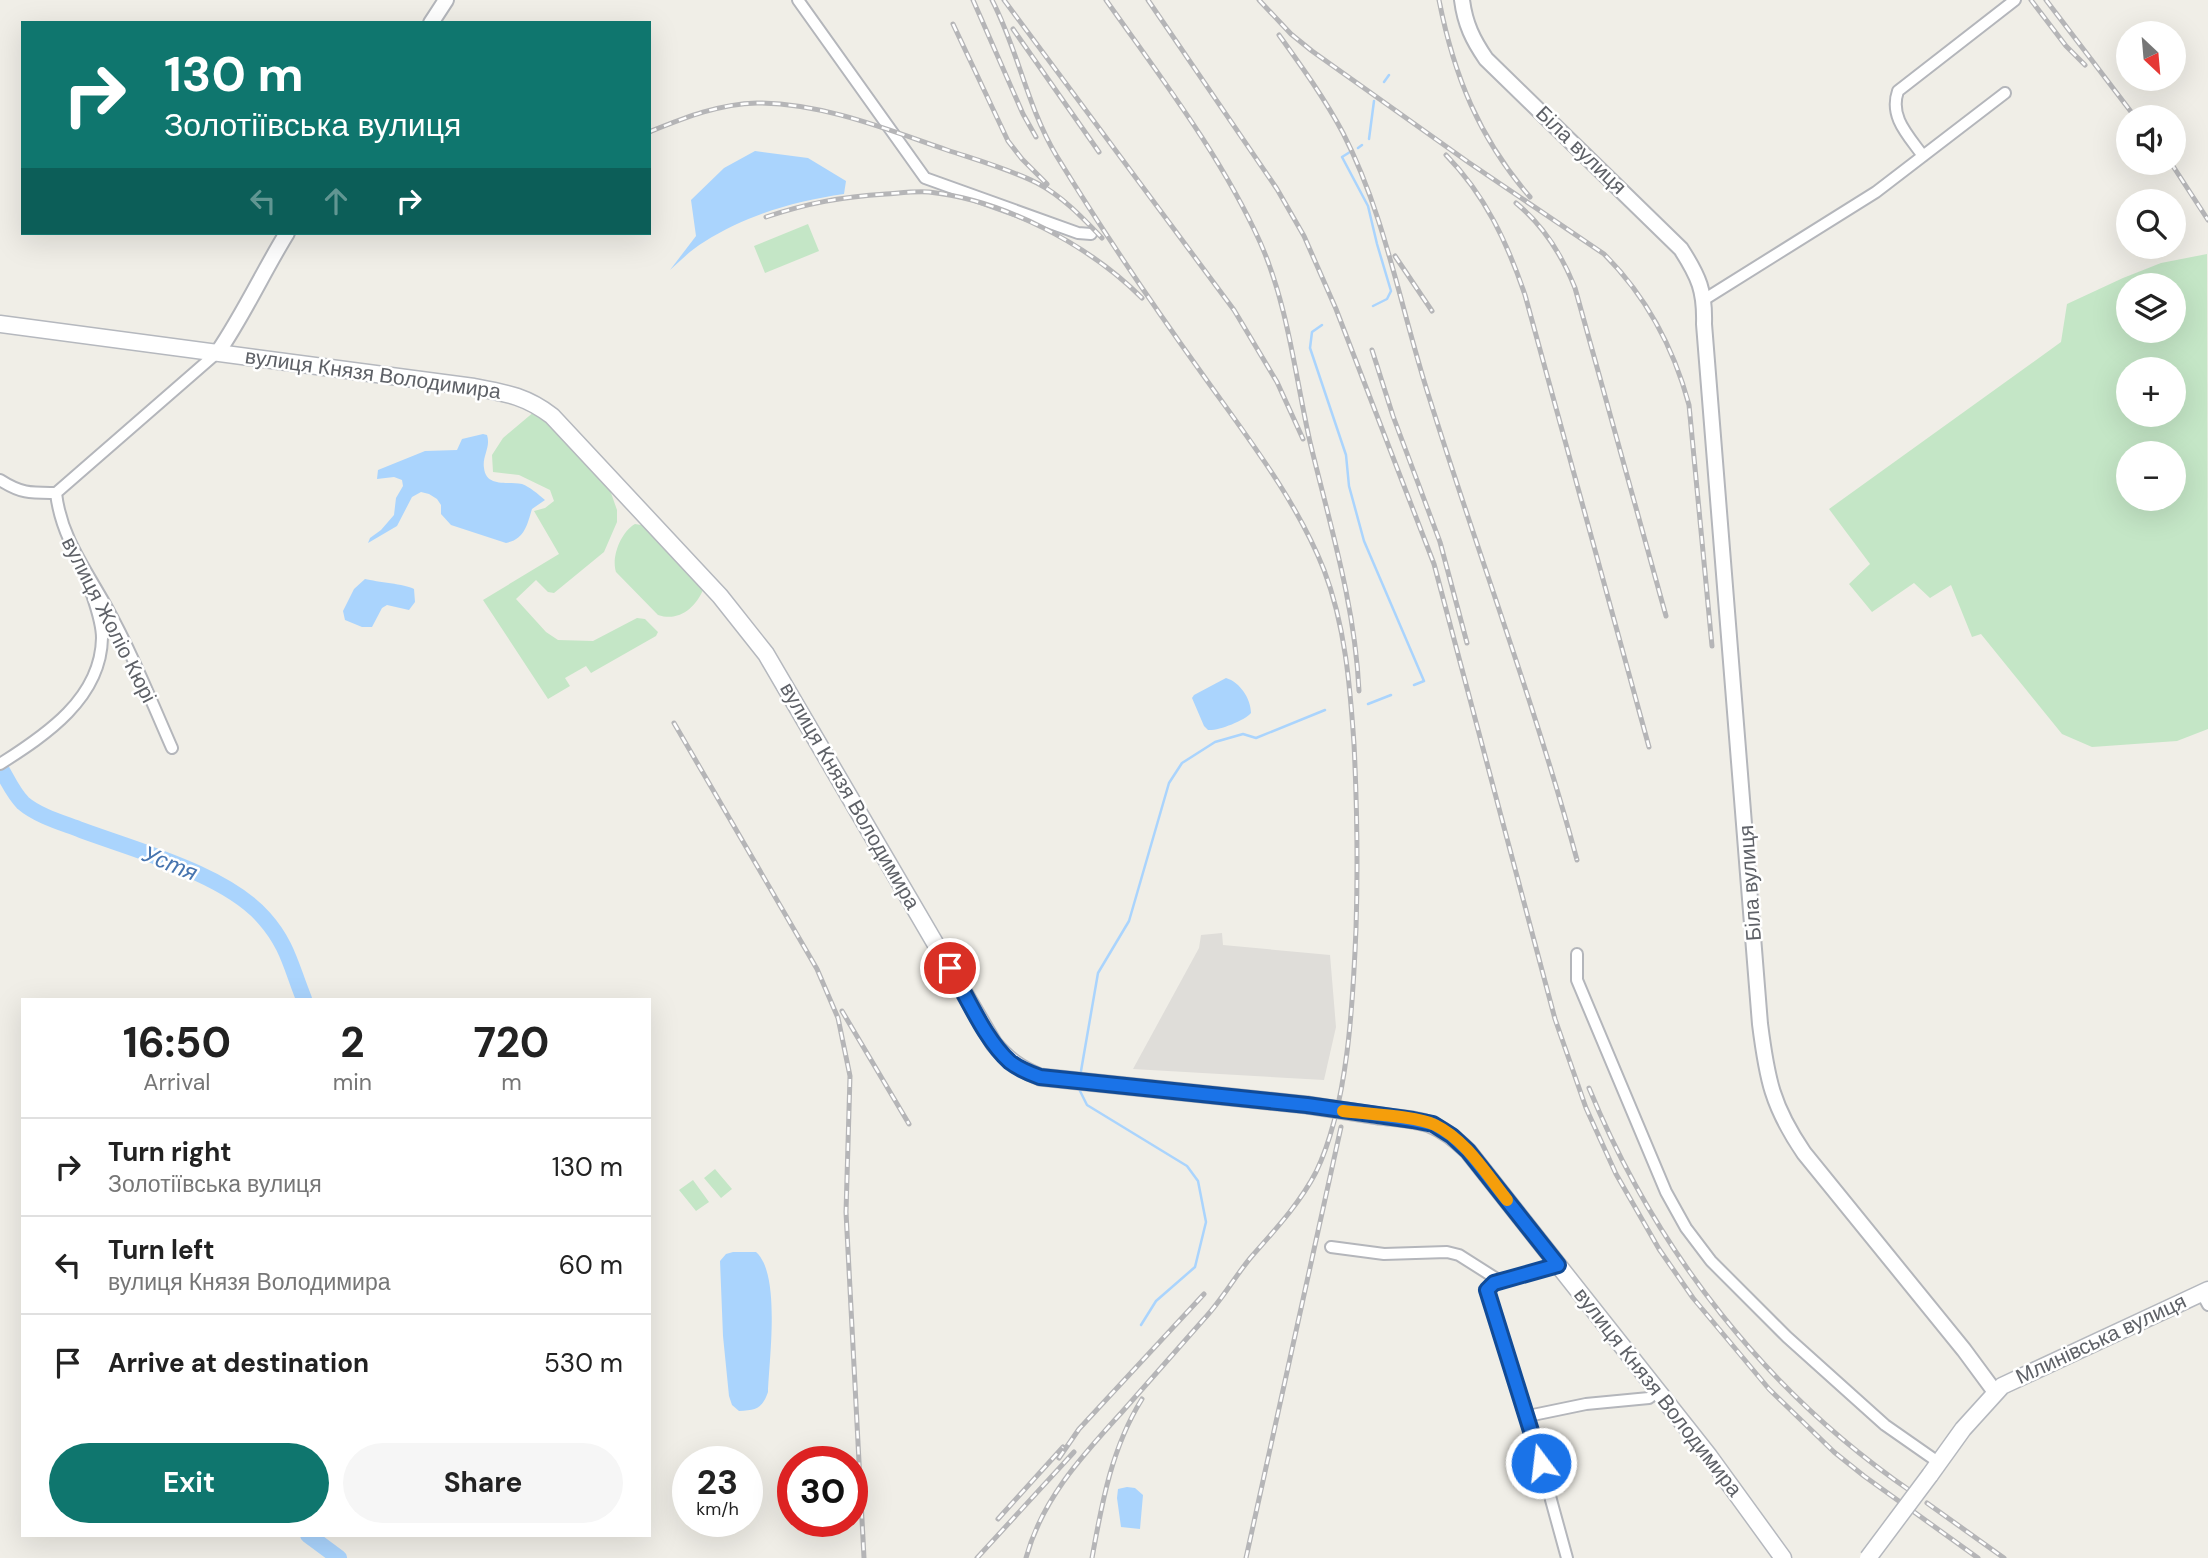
<!DOCTYPE html>
<meta charset="utf-8">
<style>
:root{--surface:#fff;--page:#f6f6f6;--text:#222;--muted:#767676;--line:#e0e0e0;--accent:#0f766e}
body{margin:0;font-family:"DM Sans",sans-serif;background:var(--page);color:var(--text);height:100vh;display:flex;flex-direction:column;font-size:26px;white-space:nowrap}
*{box-sizing:border-box;margin:0}
p{font-size:23px;color:var(--muted)}
.icon{flex:none;width:38px;height:38px;fill:none;stroke:currentColor;stroke-width:2;stroke-linecap:round;stroke-linejoin:round}
.map{position:relative;flex:1;overflow:hidden}
.sheet{position:absolute;left:21px;top:998px;width:630px;height:539px;display:flex;flex-direction:column;background:var(--surface);border-radius:0px;box-shadow:0 7px 28px #0002}
.sheet>*{flex:none}
.top-card{position:absolute;left:21px;top:21px;width:630px;height:214px;border-radius:0px;box-shadow:0 7px 28px #0002;background:#0f766e;color:#fff;overflow:hidden}
.needle{width:46px;rotate:154deg}
.buttons{position:absolute;left:2116px;top:21px;display:grid;gap:14px}
.buttons a{display:grid;place-items:center;width:70px;height:70px;border-radius:50%;background:var(--surface);box-shadow:0 7px 28px #0002;font-size:35px}
.speed{position:absolute;left:672px;top:1446px;display:flex;gap:14px;font-size:35px;font-weight:700;text-align:center}
.speed>*{display:grid;place-content:center;width:91px;height:91px;border-radius:50%;background:var(--surface);box-shadow:0 7px 28px #0002;line-height:1}
.speed small{font-size:18px;font-weight:400}
.speed .limit{border:10px solid #d22;background:#fff;color:#111}
.pin{position:absolute;display:grid;place-items:center;width:60px;height:60px;color:#fff;margin:-30px;border:4px solid #fff;border-radius:50%;box-shadow:0 2px 7px #0007}
.me{position:absolute;width:77px;margin:-38px;rotate:345deg;stroke-linejoin:round;filter:drop-shadow(0 0 5px #0008)}
.turn{display:flex;align-items:center;gap:24px;height:147px;padding:0 28px;font-size:32px}
.turn .icon{width:91px;height:91px;stroke-width:2.5}
.turn b{display:block;font-size:49px;line-height:60px}
.lanes{display:flex;align-items:center;height:66px;padding:0 28px;background:#0003;justify-content:center;gap:35px;direction:ltr}
.lanes .off{opacity:.35}
.eta{display:flex;justify-content:space-evenly;align-items:center;height:119px;text-align:center}
.eta b{font-size:42px;font-weight:700;line-height:49px}
.action{display:flex;gap:14px;margin-top:auto;padding:14px 28px}
.action a{flex:1;height:80px;border-radius:42px;background:var(--accent);color:#fff;font-size:28px;font-weight:700;line-height:80px;text-align:center}
.action a+a{background:var(--page);color:var(--text)}
ul{padding:0;list-style:none}
li{display:flex;align-items:center;gap:21px;height:98px;padding:0 28px;border-top:2px solid var(--line)}
li div{flex:1}
li b{display:block;font-size:26px}
li em{font-style:normal}
.map>svg:first-child{display:block}
.industrial{fill:#dfddd9}
.green{fill:#c4e6c6;fill-rule:evenodd}
.water{fill:#aad4fd}
.lines{fill:none;stroke-linecap:round;stroke-linejoin:round}
.stream{stroke:#aad4fd;stroke-width:2.5}
.river{stroke:#aad4fd;stroke-width:16}
.minor-casing{stroke:#b4b6bb;stroke-width:14}
.tertiary-casing{stroke:#b4b6bb;stroke-width:18}
.secondary-casing{stroke:#b5b8be;stroke-width:19}
.minor{stroke:#fff;stroke-width:10}
.tertiary{stroke:#fff;stroke-width:14}
.secondary{stroke:#fff;stroke-width:16}
.rail-casing{stroke:#b5b5b7;stroke-width:5}
.rail{stroke:#fff;stroke-width:2.5;stroke-dasharray:8;stroke-linecap:butt}
.secondary-bridge-casing{stroke:#b5b8be;stroke-width:19;stroke-linecap:butt}
.secondary-bridge{stroke:#fff;stroke-width:16}
.route-casing{stroke:#114b97;stroke-width:18}
.route{stroke:#1a73e8;stroke-width:12}
.slow{stroke:#f59e0b;stroke-width:12}
.labels{text-anchor:middle;stroke-width:5;stroke-linejoin:round;paint-order:stroke}
.street-label{font-size:21px;fill:#5e6167;stroke:#fff}
.water-label{font-size:23px;font-style:italic;fill:#4674af;stroke:#fff}
</style>
<div class="map">
<svg width="2208" height="1558" viewBox="0 0 2208 1558">
<rect width="100%" height="100%" fill="#f0eee7"/>
<path class="industrial" d="M1222 933 1223 945 1330 955 1336 1027 1324 1080 1133 1069 1199 948 1201 935Z"/>
<path class="green" d="M808 224 819 251 765 273 754 246Z
M2207 254 2208 729 2177 741 2092 747 2062 734 1981 634 1972 637 1951 585 1930 598 1914 583 1872 612 1849 584 1870 564 1829 509 2061 342 2067 304 2123 278 2161 263ZM2174 285V331H2128V285ZM2128 369H2174V415H2128ZM2128 453H2174V499H2128Z
M535 411 610 490 617 510V522L604 552 554 593 548 592 536 580 516 599 546 632 558 640 593 641 637 618 645 619 658 632 656 636 591 673 586 666 565 678 570 686 548 699 483 600 559 554 534 511 545 508 554 501 550 490 519 475 493 472 492 455 503 438Z
M635 524 647 526 703 590C695 608 679 622 658 615L616 572C611 557 621 532 635 524Z
M715 1169 732 1189 721 1198 704 1178Z
M693 1180 709 1202 696 1211 679 1190Z"/>
<path class="water" d="M755 151 808 158 846 181 844 194C795 201 746 215 704 242 692 249 681 260 670 270L696 236 691 200 724 168Z
M483 434 487 435C491 447 482 456 484 468 486 488 509 481 522 484 530 487 538 494 545 500L532 509C527 525 525 539 506 543L451 525 441 514V505L437 499 429 494 421 492 412 497 397 526 368 543 370 538 381 530 394 515 396 498 403 486 402 480 394 477 377 479 378 470 425 451 457 450 462 439Z
M365 579C377 582 405 584 414 589L415 602 409 610 387 605 382 608 372 627H362L345 620 343 611 354 589Z
M1226 678C1240 682 1251 699 1251 713 1244 721 1218 731 1208 730L1204 726 1192 698 1194 695Z
M733 1252H756C781 1274 769 1360 768 1392 762 1409 756 1410 739 1411L732 1405 729 1396 723 1336 720 1261 726 1254Z
M1127 1487 1135 1488 1143 1495 1140 1529 1121 1527 1117 1498 1118 1489Z"/>
<g class="lines">
<path class="stream" d="M1384 82 1389 75
M1369 139 1374 101
M1358 148 1362 145
M1350 152 1342 157 1368 206 1377 244 1391 291 1387 299 1373 306
M1322 325 1312 332 1310 348 1346 455 1349 486 1364 541 1424 681 1414 685
M1368 704 1391 695
M1081 1071 1098 973 1129 921 1169 783 1182 763 1215 742 1243 734 1256 738 1325 710
M1080 1091 1087 1105 1187 1166 1198 1181 1206 1222 1195 1267 1156 1301 1141 1325"/>
<path class="river" d="M0 767C7 779 13 793 23 803 38 816 63 823 81 830 135 850 226 874 264 918 288 945 291 967 304 999
M308 1535 339 1558"/>
<g class="minor-casing">
<path id="minor" d="M798 0 925 178 1078 233 1091 234
M1923 156C1908 135 1889 117 1898 91L2015 0
M1705 299 1876 192 2005 93
M0 480C22 494 31 493 56 493
M172 748C151 700 131 651 106 606 85 568 61 537 56 493L218 352
M0 764C46 735 101 698 102 638 102 620 94 602 89 585
M1577 954V980L1666 1192 1686 1228 1711 1261 1787 1337 1885 1425 1938 1462
M1331 1247 1384 1254 1447 1252 1459 1255 1500 1281
M1558 1265 1494 1283 1487 1290 1528 1416 1567 1558
M2201 1292 2208 1305
M1528 1416 1586 1404 1649 1398 1657 1391"/>
</g>
<g class="tertiary-casing">
<path id="tertiary" d="M1462 0C1465 24 1473 40 1486 59L1681 249C1699 277 1705 291 1704 324L1760 1024C1767 1079 1772 1106 1804 1153L1964 1350 1995 1392
M431 23 446 0
M218 352C244 314 263 272 287 233"/>
</g>
<g class="secondary-casing">
<path id="secondary" d="M0 324 474 387C506 393 526 396 552 416L720 596 766 654 994 1044C1008 1060 1020 1069 1040 1077L1307 1105
M1379 1116C1422 1121 1435 1119 1468 1151L1709 1456 1783 1558
M1930 1475 1963 1429 2002 1386 2208 1290"/>
</g>
<use href="#minor" class="minor"/>
<use href="#tertiary" class="tertiary"/>
<use href="#secondary" class="secondary"/>
<g class="rail-casing">
<path id="rail" d="M973 0 1023 114 1036 137
M992 0C1018 50 1027 106 1056 155 1102 230 1152 304 1203 375 1247 437 1296 499 1324 570 1345 625 1350 685 1354 744 1357 805 1358 867 1356 929 1353 1002 1348 1106 1316 1172 1300 1203 1275 1230 1252 1256 1235 1276 1222 1300 1204 1319 1177 1350 1149 1381 1122 1412 1082 1456 1042 1499 1026 1558
M1004 0 1234 310 1277 382 1303 439
M1106 0C1161 78 1220 154 1260 242 1288 305 1295 375 1310 442 1330 525 1355 605 1359 691
M1148 0 1277 189 1304 236 1336 309 1434 564 1555 1019 1586 1108 1616 1174 1659 1249 1693 1298 1769 1389 1834 1452 1864 1476 1978 1558
M1259 0 1291 34 1312 51 1468 162 1604 254C1646 296 1674 349 1689 405L1712 646
M1439 0C1454 76 1479 138 1530 197
M2031 0 2066 46 2085 65
M2046 0 2135 117
M953 24 1008 141 1022 159 1047 184
M1013 29 1099 152
M1279 35C1302 67 1325 99 1343 133 1386 217 1401 311 1430 400 1478 554 1535 704 1577 860
M649 132C684 118 718 104 757 103 822 103 886 129 947 150 977 160 1009 169 1037 183 1062 196 1082 217 1102 238
M1446 155C1485 195 1507 242 1525 295L1649 747
M2171 163 2208 220
M1516 203C1544 226 1562 255 1575 288L1666 616
M766 217C808 203 841 197 886 194 900 193 915 191 929 192 1004 200 1089 245 1142 298
M1395 256 1432 311
M1372 350 1393 416 1440 542 1467 643
M674 723 817 969 838 1018 850 1076 846 1212 864 1558
M842 1011 909 1124
M1589 1088C1656 1251 1766 1392 1912 1492
M1059 1458 1079 1429 1204 1294
M1927 1503 2004 1558
M998 1519 1063 1447
M977 1558 1074 1452
M1092 1558C1102 1502 1112 1447 1142 1399
M1246 1558 1341 1127"/>
</g>
<use href="#rail" class="rail"/>
<g class="secondary-bridge-casing">
<path id="secondary-bridge" d="M1307 1105 1379 1116
M1868 1558 1930 1475"/>
</g>
<use href="#secondary-bridge" class="secondary-bridge"/>
</g>
<g class="lines">
<g class="route-casing">
<path id="route" d="M950 968C967 996 985 1040 1010 1062 1019 1069 1029 1073 1040 1077L1307 1105 1413 1120 1433 1124 1452 1136 1468 1151 1558 1265 1494 1283 1487 1290 1541 1463"/>
</g>
<use href="#route" class="route"/>
<path class="slow" d="M1343 1111C1366 1114 1417 1116 1435 1125 1466 1140 1486 1174 1507 1200"/>
</g>
<g class="labels">
<g class="street-label">
<text transform="translate(1581 150) rotate(44)" y="7">Біла вулиця</text>
<text transform="translate(373 374) rotate(8)" y="7">вулиця Князя Володимира</text>
<text transform="translate(109 620) rotate(63)" y="7">вулиця Жоліо Кюрі</text>
<text transform="translate(850 796) rotate(60)" y="7">вулиця Князя Володимира</text>
<text transform="translate(1750 883) rotate(-94)" y="7">Біла вулиця</text>
<text transform="translate(2101 1339) rotate(-25)" y="7">Млинівська вулиця</text>
<text transform="translate(1658 1392) rotate(52)" y="7">вулиця Князя Володимира</text>
</g>
<g class="water-label">
<text transform="translate(170 863) rotate(22)" y="8">Устя</text>
</g>
</g>
</svg>
<div class="buttons">
<a><svg class="needle" viewBox="-14 -14 28 28"><path d="M0-13l5 13h-10z" fill="#e53935"/><path d="M0 13l5-13h-10z" fill="#767676"/></svg></a>
<a><svg class="icon" aria-label="sound" viewBox="0 0 24 24"><path d="M4 9h4l5-4v14l-5-4H4zM17 9q2 3 0 6"/></svg></a>
<a><svg class="icon" aria-label="search" viewBox="0 0 24 24"><circle cx="10" cy="10" r="6"/><path d="M15 15l6 6"/></svg></a>
<a><svg class="icon" aria-label="layers" viewBox="0 0 24 24"><path d="M12 4l9 5-9 5-9-5zM3 14l9 5 9-5"/></svg></a>
<a>+</a>
<a>−</a>
</div>
<div class="speed"><div>23<small>km/h</small></div><div class="limit">30</div></div>
<div class="pin" style="left:950px;top:968px;background:#d93025"><svg class="icon" aria-label="arrive" viewBox="0 0 24 24"><path d="M6 21V4h12l-3 4 3 4H6"/></svg></div>
<svg class="me" style="left:1541px;top:1463px" viewBox="-20 -20 40 40"><circle r="17" fill="#1a73e8" stroke="#fff" stroke-width="3"/><path d="M0-11L8 9 0 5-8 9z" fill="#fff"/></svg>
<div class="top-card">
<div class="turn"><svg class="icon" aria-label="right" viewBox="0 0 24 24"><path d="M7 20v-9h11M14 6l5 5-5 5"/></svg><div><b>130 m</b>Золотіївська вулиця</div></div>
<div class="lanes"><svg class="icon off" aria-label="left" viewBox="0 0 24 24"><path d="M17 20v-9H6M10 6l-5 5 5 5"/></svg><svg class="icon off" aria-label="ahead" viewBox="0 0 24 24"><path d="M12 20V5M6 11l6-6 6 6"/></svg><svg class="icon" aria-label="right" viewBox="0 0 24 24"><path d="M7 20v-9h11M14 6l5 5-5 5"/></svg></div>
</div>
<section class="sheet">
<div class="eta">
<div><b>16:50</b><p>Arrival</p></div>
<div><b>2</b><p>min</p></div>
<div><b>720</b><p>m</p></div>
</div>
<ul>
<li><svg class="icon" aria-label="right" viewBox="0 0 24 24"><path d="M7 20v-9h11M14 6l5 5-5 5"/></svg><div><b>Turn right</b><p>Золотіївська вулиця</p></div><em>130 m</em></li>
<li><svg class="icon" aria-label="left" viewBox="0 0 24 24"><path d="M17 20v-9H6M10 6l-5 5 5 5"/></svg><div><b>Turn left</b><p>вулиця Князя Володимира</p></div><em>60 m</em></li>
<li><svg class="icon" aria-label="arrive" viewBox="0 0 24 24"><path d="M6 21V4h12l-3 4 3 4H6"/></svg><div><b>Arrive at destination</b></div><em>530 m</em></li>
</ul>
<div class="action"><a>Exit</a><a>Share</a></div>
</section>
</div>
